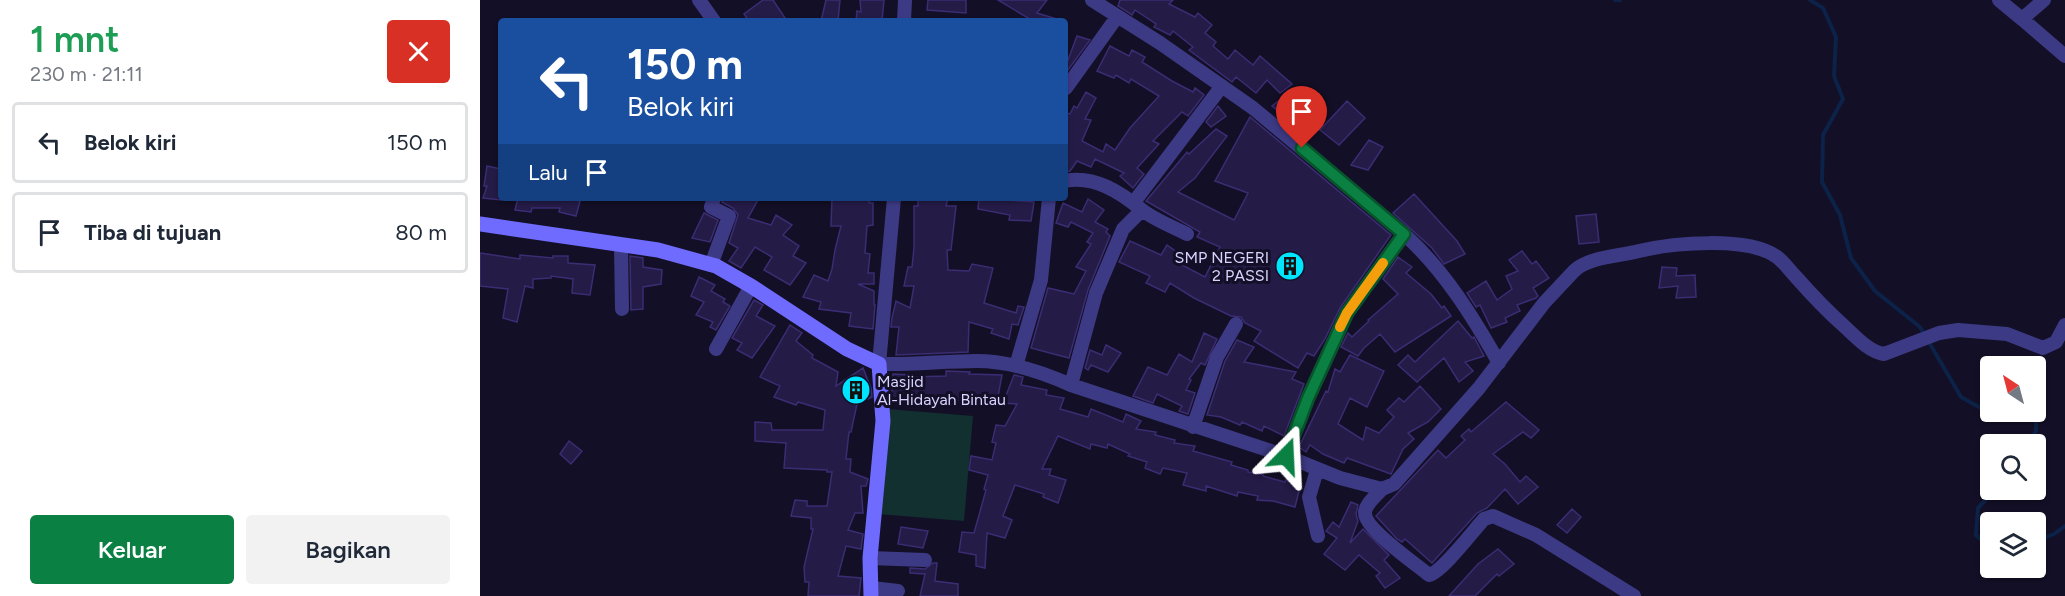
<!DOCTYPE html>
<html lang="id">
<meta charset="utf-8">
<style>
:root{--surface:#fff;--page:#f2f2f3;--text:#1f2937;--muted:#747a83;--line:#e0e1e3;--accent:#0b8043}
body{margin:0;font-family:Figtree,sans-serif;background:var(--page);color:var(--text);height:100vh;display:flex;flex-direction:column;font-size:22px;white-space:nowrap}
*{box-sizing:border-box;margin:0}
p{font-size:20px;color:var(--muted)}
.icon{flex:none;width:33px;height:33px;fill:none;stroke:currentColor;stroke-width:2;stroke-linecap:round;stroke-linejoin:round}
.map{position:relative;flex:1;overflow:hidden}
.sheet{display:flex;flex-direction:column;background:var(--surface);width:480px}
.sheet>*{flex:none}
.hud{position:absolute;left:18px;top:18px;width:570px;height:183px;border-radius:6px;box-shadow:0 2px 4px #0004;background:#1a4fa0;color:#fff;overflow:hidden}
.needle{width:39px;rotate:324deg}
.tools{position:absolute;left:1500px;top:356px;display:grid;gap:12px}
.tools a{display:grid;place-items:center;width:66px;height:66px;border-radius:6px;background:var(--surface);box-shadow:0 2px 4px #0004;font-size:30px}
.pin{position:absolute;display:grid;place-items:center;width:51px;height:51px;color:#fff;margin:-62px -26px;border-radius:50% 50% 50% 0;rotate:-45deg;box-shadow:0 0 6px #0007}
.pin .icon{rotate:45deg}
.me{position:absolute;width:66px;margin:-33px;rotate:21deg;stroke-linejoin:round;filter:drop-shadow(0 0 4px #0008)}
.turn{display:flex;align-items:center;gap:21px;height:126px;padding:0 30px;font-size:27px}
.turn .icon{width:78px;height:78px;stroke-width:2.5}
.turn b{display:block;font-size:42px;line-height:51px}
.then{display:flex;align-items:center;height:57px;padding:0 30px;background:#0003;gap:12px;font-size:22px}
.round{display:grid;place-items:center;flex:none;width:63px;height:63px;border-radius:6px;background:var(--page)}
.headline{display:flex;align-items:center;justify-content:space-between;height:102px;padding:0 30px}
h1{font-size:36px;font-weight:600;line-height:45px;color:#1e9e55}
.cta{display:flex;gap:12px;margin-top:auto;padding:12px 30px}
.cta a{flex:1;height:69px;border-radius:6px;background:var(--accent);color:#fff;font-size:24px;font-weight:600;line-height:69px;text-align:center}
.cta a+a{background:var(--page);color:var(--text)}
ul{padding:0;list-style:none}
li{display:flex;align-items:center;gap:18px;height:81px;margin:0 12px 9px;padding:0 18px;border:3px solid var(--line);border-radius:6px}
li div{flex:1}
li b{display:block;font-size:22px}
li em{font-style:normal}
main{display:flex;flex:1;min-height:0}
.map>svg:first-child{display:block}
.green{fill:#12302f}
.lines{fill:none;stroke-linecap:round;stroke-linejoin:round}
.stream{stroke:#0c2248;stroke-width:4}
.building{fill:#241b47;stroke:#3b2d73;stroke-width:1.5}
.street{stroke:#3d3a85;stroke-width:14}
.secondary{stroke:#6f6bff;stroke-width:15}
.route-casing{stroke:#07532c;stroke-width:15}
.route{stroke:#0b8043;stroke-width:10}
.slow{stroke:#f59e0b;stroke-width:10}
.labels{text-anchor:middle;stroke-width:6;stroke-linejoin:round;paint-order:stroke}
.poi-label{font-size:16px;fill:#d9d4ff;stroke:#130f26;text-anchor:end}
</style>
<main>
<section class="sheet">
<div class="headline"><div><h1>1 mnt</h1><p>230 m · 21:11</p></div><a class="round" style="background:#d93025;color:#fff"><svg class="icon" aria-label="close" viewBox="0 0 24 24"><path d="M6 6l12 12M18 6L6 18"/></svg></a></div>
<ul>
<li><svg class="icon" aria-label="left" viewBox="0 0 24 24"><path d="M17 20v-9H6M10 6l-5 5 5 5"/></svg><div><b>Belok kiri</b></div><em>150 m</em></li>
<li><svg class="icon" aria-label="arrive" viewBox="0 0 24 24"><path d="M6 21V4h12l-3 4 3 4H6"/></svg><div><b>Tiba di tujuan</b></div><em>80 m</em></li>
</ul>
<div class="cta"><a>Keluar</a><a>Bagikan</a></div>
</section>
<div class="map">
<svg width="1585" height="596" viewBox="0 0 1585 596">
<rect width="100%" height="100%" fill="#130f26"/>
<path class="green" d="M407 409 493 416 484 521 398 514Z"/>
<g class="lines">
<path class="stream" d="M1135 0H1140
M1330 0 1343 8 1356 37 1354 76 1363 99 1343 135 1342 182 1360 215 1371 258 1395 291 1440 327 1481 397 1508 412 1514 411
M1548 444 1556 431V410
M1556 541 1574 534 1585 526
M1510 548 1496 535 1498 508 1516 489"/>
</g>
<path class="building" d="M283 0H293L307 21H269L264 14Z
M346 0H360L358 21H341Z
M380 0H404L402 21H376L377 11 381 12Z
M448 0H486V13L447 10Z
M518 0H567L557 13 577 19V21H553Z
M640 0H693L689 4 715 17 718 13 732 25 725 33 736 42 733 46 748 59 755 50 773 65 780 56 812 84 800 93 787 80 776 93 756 77 752 82 709 50 713 47 693 31 690 35 674 27 676 24 655 10 652 15 638 6Z
M597 36 610 40 585 74V59L588 60Z
M630 46 649 56 652 50 665 57 662 62 692 81 713 92 715 88 724 95 708 116 702 112 673 141 679 144 657 168 664 174 653 188 640 176 644 173 615 159 611 167 597 161 590 171 585 172V113L590 114 594 106 597 108 606 92 616 98 605 119 611 120 602 141 623 152 626 144 635 150 650 128 679 96 651 79 649 83 636 75 634 78 617 71Z
M808 94 824 107 808 119 792 106Z
M867 101 885 118 859 145 840 130Z
M738 106 746 116 731 127 726 122Z
M770 117 911 235 860 308 845 339 834 356 827 353 818 368 774 341 781 331 765 323 761 317 751 316 714 298 690 283 685 292 666 283 670 276 639 262 650 241 681 255 687 245 704 257 700 264 725 277 740 247 717 237 720 232 666 201 707 152 709 154 736 129 747 136 715 178 698 192 754 220 768 193 735 181Z
M889 140 903 147 888 170 871 165Z
M7 166 21 169V200L3 198 7 186H4Z
M934 194 977 241 985 254 964 264 952 248 913 213Z
M38 198H85L100 201 96 216 79 212 80 208H52L51 212 35 210Z
M243 198H279L268 218 291 225 296 215 312 225 303 235 319 246 313 256 326 263 310 285 284 270 292 257 275 247 261 268 249 261 258 248 249 243 258 215 253 208 242 202Z
M352 198H389V203H393V225L387 226 385 253 390 254 388 273H394V284H378L394 291V305H395L393 329 369 326 371 313 339 309 341 302 323 297 334 275 348 281 352 269 355 250 361 226H351Z
M438 198H468L466 206H476L471 250H467L468 270 489 271 492 264 513 268 504 303 536 313 538 306 544 307 538 325 532 324 529 339 511 333 513 329 489 322 488 352 416 355 419 327H411L412 318 416 301 430 308 434 286H424L428 267H432L434 248V206H438Z
M499 198 554 202 551 221 529 220 530 215 498 209Z
M608 199 624 210 615 222 628 229 626 232 630 236 608 290 589 358 551 348 568 288 594 294 606 271 596 267 611 244 607 242 613 233 591 222 588 227 576 223 583 203 602 212Z
M224 213 238 220 230 242 212 238Z
M1116 214 1119 242 1099 244 1096 216Z
M1042 251 1052 264 1056 261 1069 278 1053 288 1058 296 1056 298 1037 305 1040 311 1025 318 1027 322 1011 328 1000 305 996 307 987 293 1006 281 1017 300 1032 289 1026 276 1038 271 1029 260Z
M0 253 40 259V255L73 258V256H88V263L115 265 110 295 92 293 93 279 71 276V278L53 279V288L45 286 37 322 23 318 28 289 0 286Z
M150 256 163 258V267L182 270 181 284 163 287V309L151 310Z
M918 257 932 267 926 273 951 294 962 308 964 306 971 316 915 352 900 334 884 348 878 356 861 347 868 333 872 337 889 321 888 320 918 294 903 279Z
M1182 267 1197 268 1196 276 1215 275 1216 297 1196 298 1198 286 1179 288Z
M219 277 235 285 231 291 245 299 243 302 250 306 236 330 230 327 233 322 216 315 224 302 211 296Z
M274 300 283 305 276 316 295 326 272 358 257 350 262 343 252 338Z
M978 321 992 338 994 337 1004 356 985 362 993 371 979 382 964 358 937 382 918 365 928 355 935 362Z
M310 325 322 333 316 341 333 355 332 358 358 372 356 386 383 368 391 388 392 397 377 404 371 432H369L366 459H371L370 472 388 479 386 486H381L383 513H375L368 530 383 534 381 549 366 546 358 576 381 578 379 596H328L329 582H325L324 567 333 529H331V518L311 516 315 500 327 501V506H347L352 472H347V470L304 468 306 443 275 441V422L291 423 292 430H343L345 410 318 402 316 405 294 397 300 386 280 377Z
M724 333 737 339 725 365 721 363 709 379 711 380 706 390 715 393 708 414 699 411 702 406 677 394 673 403 653 396 668 367 687 375 699 354 712 362Z
M757 340 774 347 764 362 816 372 812 379 824 384 804 436 784 426 782 431 762 422 760 425 741 417 727 415 745 361Z
M626 345 641 353 628 372 611 365 608 370 605 368 610 350 622 355Z
M870 355 904 371 887 407 870 398 858 424 883 440 886 427 899 433 914 417 907 410 919 398 924 402 940 386 961 409 948 422 928 433 934 439 923 449 911 474 867 458 864 463 843 454 830 445 826 452 819 447 846 391 848 392 855 369 860 372Z
M466 371 490 372 489 374 522 375 517 402 488 399V402L457 398V403L411 402 413 374 432 375V377L466 376Z
M534 375 543 377 541 385 567 390 566 395 584 398 580 409 608 417 611 409 643 422 646 414 661 421 656 429 676 432 675 435 695 440 694 443 715 446 713 451 752 462 751 465 768 470V472L783 474V476L805 482 806 480 821 483 815 507 793 501 777 500 778 496 758 492 757 496 726 486V491L703 485 707 473 683 468 680 474 665 468 667 462 648 456 650 454 628 444 627 448 611 444 610 449 578 436 562 469H571L569 475 586 480 578 503 563 497 564 494 535 485 523 516 532 520 525 538 507 533 505 568 496 566V555L479 552 482 532 494 533 506 490 504 489 508 475 489 470 491 456 512 460 516 443 512 442 516 425 525 426 537 404 523 403Z
M1026 402 1059 430 1051 438 1043 432 1013 454 1025 464 1040 482 1046 476 1058 487 1038 504 1025 489 1007 508 997 513 952 563 925 539 922 542 917 539 896 516 958 450 966 458 985 440 981 436 989 429 991 432Z
M89 441 102 451 91 464 80 454Z
M871 502 878 505 876 514 878 521 870 543 883 529 909 555 904 560 920 578 905 588 896 576 900 573 879 555 865 570 844 554 857 538 846 531 853 522 859 527Z
M1092 509 1101 517 1087 533 1077 525Z
M421 527 448 531 443 548 418 544Z
M1018 549 1034 564 1019 576 1017 574 995 596H969L998 564Z
M453 563H457L455 581 478 584V596H440L445 574 430 573V568L445 569Z"/>
<g class="lines">
<path class="street" d="M219 0 234 21
M612 0 680 43 773 108 924 234C964 270 993 317 1019 363
M1519 0 1542 19
M1564 0 1542 19 1585 56
M424 21 425 0
M586 88 637 17
M585 181C614 175 640 192 662 210 675 220 693 227 707 234
M414 198 399 364C432 365 465 361 497 361 530 361 562 372 591 385L806 456 860 478 902 489 914 484 999 388 1064 303 1094 271C1108 257 1140 256 1159 251 1193 243 1268 236 1297 257 1304 262 1310 271 1316 277 1331 294 1347 311 1364 326 1376 337 1388 351 1404 354L1459 333 1478 330 1527 334 1563 348 1576 342 1585 325
M654 202 742 86
M141 245 142 309
M231 265 249 216 231 207 234 198
M236 349 271 286
M536 366 561 280 569 198
M591 385 616 293 643 229 662 210
M713 427 737 357 756 324
M806 456 828 398 867 313 924 234
M837 470 829 497 838 536
M902 489C897 495 886 503 885 512 883 528 936 564 949 575 962 572 993 531 1004 519L1013 516 1056 535 1154 596
M390 558 445 560
M392 588 418 591"/>
<path class="secondary" d="M0 224 178 250 236 266 271 286 367 349 399 364 403 421 390 558 391 596"/>
</g>
<g class="lines">
<g class="route-casing">
<path id="route" d="M806 456 828 398 867 313 924 234 822 148"/>
</g>
<use href="#route" class="route"/>
<path class="slow" d="M860 327 867 313 903 263"/>
</g>
<defs>
<g id="building-disc" transform="scale(1.5)"><circle r="9.5" fill="#00e5ff" stroke="#130f26"/><path d="M-4-6H4V6H1V3H-1V6H-4ZM-2.5-4.3h1.7v1.8h-1.7ZM.8-4.3h1.7v1.8H.8ZM-2.5-1h1.7V.8h-1.7ZM.8-1h1.7V.8H.8Z" fill="#111"/></g>
</defs>
<g fill-rule="evenodd">
<use href="#building-disc" x="810" y="266"/>
<use href="#building-disc" x="376" y="390"/>
</g>
<g class="labels">
<g class="poi-label">
<text x="789" y="263">SMP NEGERI<tspan x="789" dy="18">2 PASSI</tspan></text>
<text x="397" y="387" text-anchor="start">Masjid<tspan x="397" dy="18">Al-Hidayah Bintau</tspan></text>
</g>
</g>
</svg>
<div class="tools">
<a><svg class="needle" viewBox="-14 -14 28 28"><path d="M0-13l5 13h-10z" fill="#e53935"/><path d="M0 13l5-13h-10z" fill="#747a83"/></svg></a>
<a><svg class="icon" aria-label="search" viewBox="0 0 24 24"><circle cx="10" cy="10" r="6"/><path d="M15 15l6 6"/></svg></a>
<a><svg class="icon" aria-label="layers" viewBox="0 0 24 24"><path d="M12 4l9 5-9 5-9-5zM3 14l9 5 9-5"/></svg></a>
</div>
<div class="pin" style="left:822px;top:148px;background:#d93025"><svg class="icon" aria-label="arrive" viewBox="0 0 24 24"><path d="M6 21V4h12l-3 4 3 4H6"/></svg></div>
<svg class="me" style="left:806px;top:456px" viewBox="-20 -20 40 40"><path d="M0-17L14 15 0 8-14 15z" fill="#0b8043" stroke="#fff" stroke-width="4"/></svg>
<div class="hud">
<div class="turn"><svg class="icon" aria-label="left" viewBox="0 0 24 24"><path d="M17 20v-9H6M10 6l-5 5 5 5"/></svg><div><b>150 m</b>Belok kiri</div></div>
<div class="then">Lalu<svg class="icon" aria-label="arrive" viewBox="0 0 24 24"><path d="M6 21V4h12l-3 4 3 4H6"/></svg></div>
</div>
</div>
</main>
